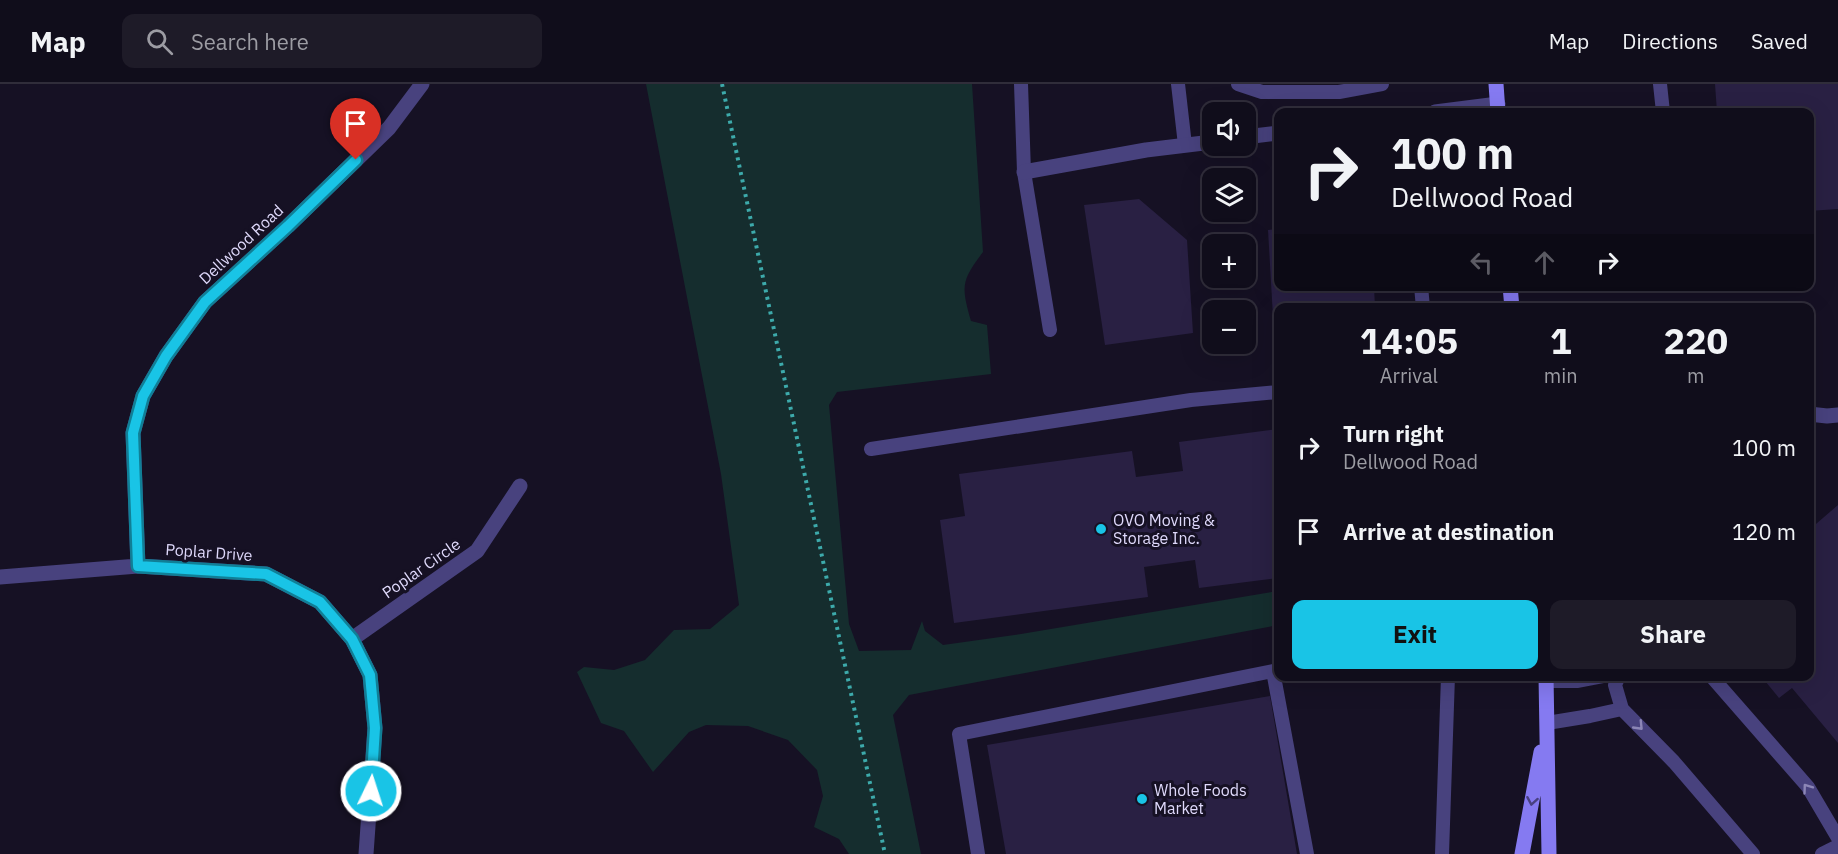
<!DOCTYPE html>
<meta charset="utf-8">
<style>
:root{--surface:#100d1b;--page:#1e1b28;--text:#f1f3f6;--muted:#9c9ca3;--line:#302d3a;--accent:#19c4e6}
body{margin:0;font-family:"IBM Plex Sans",sans-serif;background:var(--page);color:var(--text);height:100vh;display:flex;flex-direction:column;font-size:22px;white-space:nowrap}
*{box-sizing:border-box;margin:0}
p{font-size:20px;color:var(--muted)}
.icon{flex:none;width:33px;height:33px;fill:none;stroke:currentColor;stroke-width:2;stroke-linecap:round;stroke-linejoin:round}
.map{position:relative;flex:1;overflow:hidden}
.panel{position:absolute;left:1274px;top:219px;width:540px;height:378px;display:flex;flex-direction:column;background:var(--surface);border-radius:12px;box-shadow:0 6px 24px #0002,0 0 0 2px var(--line)}
.panel>*{flex:none}
.top-card{position:absolute;left:1274px;top:24px;width:540px;height:183px;border-radius:12px;box-shadow:0 6px 24px #0002,0 0 0 2px var(--line);background:#100d1b;color:var(--text);overflow:hidden}
.tools{position:absolute;left:1202px;top:18px;display:grid;gap:12px}
.tools a{display:grid;place-items:center;width:54px;height:54px;border-radius:12px;background:var(--surface);box-shadow:0 6px 24px #0002,0 0 0 2px var(--line);font-size:30px}
.pin{position:absolute;display:grid;place-items:center;width:51px;height:51px;color:#fff;margin:-62px -26px;border-radius:50% 50% 50% 0;rotate:-45deg;box-shadow:0 0 6px #0007}
.pin .icon{rotate:45deg}
.me{position:absolute;width:66px;margin:-33px;rotate:4deg;stroke-linejoin:round;filter:drop-shadow(0 0 4px #0008)}
.turn{display:flex;align-items:center;gap:21px;height:126px;padding:0 18px;font-size:27px}
.turn .icon{width:78px;height:78px;stroke-width:2.5}
.turn b{display:block;font-size:42px;line-height:51px}
.lanes{display:flex;align-items:center;height:57px;padding:0 18px;background:#0003;justify-content:center;gap:30px;direction:ltr}
.lanes .off{opacity:.35}
.eta{display:flex;justify-content:space-evenly;align-items:center;height:102px;text-align:center}
.eta b{font-size:36px;font-weight:700;line-height:42px}
.cta{display:flex;gap:12px;margin-top:auto;padding:12px 18px}
.cta a{flex:1;height:69px;border-radius:12px;background:var(--accent);color:#111;font-size:24px;font-weight:700;line-height:69px;text-align:center}
.cta a+a{background:var(--page);color:var(--text)}
ul{padding:0;list-style:none}
li{display:flex;align-items:center;gap:18px;height:84px;padding:0 18px}
li div{flex:1}
li b{display:block;font-size:22px}
li em{font-style:normal}
header{display:flex;align-items:center;gap:36px;box-sizing:border-box;height:84px;padding:0 30px;background:var(--surface);border-bottom:2px solid var(--line)}
header strong{font-size:28px}
nav{display:flex;gap:33px;margin-inline-start:auto;font-size:21px}
.search{width:420px;height:54px;background:var(--page);display:flex;align-items:center;gap:15px;box-sizing:border-box;padding:0 21px;border-radius:12px;color:var(--muted);font-size:22px}
.map>svg:first-child{display:block}
.green{fill:#152d2e}
.building{fill:#292043}
.lines{fill:none;stroke-linecap:round;stroke-linejoin:round}
.path{stroke:#3daaab;stroke-width:4;stroke-dasharray:3 4.5;stroke-linecap:butt}
.lane{stroke:#48427e;stroke-width:14}
.street{stroke:#48427e;stroke-width:15}
.secondary{stroke:#857af1;stroke-width:15}
.oneway{stroke:#8c86b6}
.oneway2{stroke:#484080}
.route-casing{stroke:#107f96;stroke-width:15}
.route{stroke:#19c4e6;stroke-width:10}
.poi-dot{fill:#19c4e6;stroke:#161124;stroke-width:2}
.labels{text-anchor:middle;stroke-width:6;stroke-linejoin:round;paint-order:stroke}
.street-label{font-size:16px;fill:#dfd9fb;stroke:#161124}
.poi-label{font-size:16px;fill:#dfd9fb;stroke:#161124;text-anchor:start}
</style>
<header>
<strong>Map</strong>
<div class="search"><svg class="icon" aria-label="search" viewBox="0 0 24 24"><circle cx="10" cy="10" r="6"/><path d="M15 15l6 6"/></svg>Search here</div>
<nav><a>Map</a><a>Directions</a><a>Saved</a></nav>
</header>
<div class="map">
<svg width="1838" height="770" viewBox="0 0 1838 770">
<rect width="100%" height="100%" fill="#161124"/>
<path class="green" d="M646 0H972L983 168C961 197 961 202 971 237L987 241 991 290 837 308 829 321 849 540 859 567 911 566 922 537 925 547 943 561 1021 550 1278 507V541L909 611 893 631 921 770H849L839 755 814 743 823 712 817 686 788 656 748 642 706 641 689 648 653 688 624 647 601 639 577 588 584 583 614 586 645 576 674 546 710 545 739 521 721 390Z"/>
<path class="building" d="M1715 0H1838V125L1809 127V28H1717Z
M1139 115 1187 156 1193 249 1105 261 1084 121Z
M1278 145V202H1374L1375 224H1278V250H1274L1268 146Z
M1278 345V494L1199 504 1195 476 1144 483 1148 513 954 539 940 436 965 432 959 390 1132 367 1136 393 1183 387 1179 358Z
M1838 421V659L1792 604 1779 614 1761 592H1809V446Z
M1270 612 1297 770H1006L987 661Z"/>
<g class="lines">
<path class="path" d="M722 0 885 770"/>
<path class="lane" d="M1021 0 1024 88 1050 246
M1178 0 1185 61
M1238 0 1262 8H1339L1382 0
M1660 0 1663 28
M1421 202 1423 224
M871 365 1191 316 1278 308
M1278 587H1273L1307 770
M1619 592 1615 601 1622 625
M1711 592 1808 703 1838 754
M1546 597H1578L1604 592
M1547 639 1590 632 1622 625 1674 678 1753 770
M978 770 959 650 1273 587
M1442 770 1448 592
M1822 770 1838 762"/>
<path class="street" d="M1435 28 1498 20
M1245 53 1278 49
M1024 88 1146 66 1212 58
M1809 330 1827 332 1838 331
M138 482 133 349 143 312 166 272 205 218 288 142 389 44 422 0
M0 493 138 482 266 490 320 518 352 555 370 591 375 644 366 770
M352 555 477 467 520 402"/>
<path class="secondary" d="M1496 0 1498 28
M1510 202 1512 224
M1546 592 1549 770
M1522 770 1541 668"/>
</g>
<defs><path id="oneway-chevron" d="M-2-3.5L2.5 0L-2 3.5" fill="none" stroke-width="1.6" stroke-linecap="round" stroke-linejoin="round" transform="scale(1.5)"/></defs>
<g class="oneway">
<use href="#oneway-chevron" transform="translate(1639 642) rotate(46)"/>
<use href="#oneway-chevron" transform="translate(1807 704) rotate(-126)"/>
</g>
<use class="oneway2" href="#oneway-chevron" transform="translate(1532 717) rotate(100)"/>
<g class="lines">
<g class="route-casing">
<path id="route" d="M356 76 288 142 205 218 166 272 143 312 133 349 138 482 266 490 320 518 352 555 370 591 375 644 371 707"/>
</g>
<use href="#route" class="route"/>
</g>
<g class="poi-dot">
<circle cx="1101" cy="445" r="6"/>
<circle cx="1142" cy="715" r="6"/>
</g>
<g class="labels">
<g class="street-label">
<text transform="translate(241 160) rotate(-43)" y="6">Dellwood Road</text>
<text transform="translate(209 468) rotate(4)" y="6">Poplar Drive</text>
<text transform="translate(421 484) rotate(-35)" y="6">Poplar Circle</text>
</g>
<g class="poi-label">
<text x="1113" y="442">OVO Moving &amp;<tspan x="1113" dy="18">Storage Inc.</tspan></text>
<text x="1154" y="712">Whole Foods<tspan x="1154" dy="18">Market</tspan></text>
</g>
</g>
</svg>
<div class="tools">
<a><svg class="icon" aria-label="sound" viewBox="0 0 24 24"><path d="M4 9h4l5-4v14l-5-4H4zM17 9q2 3 0 6"/></svg></a>
<a><svg class="icon" aria-label="layers" viewBox="0 0 24 24"><path d="M12 4l9 5-9 5-9-5zM3 14l9 5 9-5"/></svg></a>
<a>+</a>
<a>−</a>
</div>
<div class="pin" style="left:356px;top:76px;background:#d93025"><svg class="icon" aria-label="arrive" viewBox="0 0 24 24"><path d="M6 21V4h12l-3 4 3 4H6"/></svg></div>
<svg class="me" style="left:371px;top:707px" viewBox="-20 -20 40 40"><circle r="17" fill="#19c4e6" stroke="#fff" stroke-width="3"/><path d="M0-11L8 9 0 5-8 9z" fill="#fff"/></svg>
<div class="top-card">
<div class="turn"><svg class="icon" aria-label="right" viewBox="0 0 24 24"><path d="M7 20v-9h11M14 6l5 5-5 5"/></svg><div><b>100 m</b>Dellwood Road</div></div>
<div class="lanes"><svg class="icon off" aria-label="left" viewBox="0 0 24 24"><path d="M17 20v-9H6M10 6l-5 5 5 5"/></svg><svg class="icon off" aria-label="ahead" viewBox="0 0 24 24"><path d="M12 20V5M6 11l6-6 6 6"/></svg><svg class="icon" aria-label="right" viewBox="0 0 24 24"><path d="M7 20v-9h11M14 6l5 5-5 5"/></svg></div>
</div>
<section class="panel">
<div class="eta">
<div><b>14:05</b><p>Arrival</p></div>
<div><b>1</b><p>min</p></div>
<div><b>220</b><p>m</p></div>
</div>
<ul>
<li><svg class="icon" aria-label="right" viewBox="0 0 24 24"><path d="M7 20v-9h11M14 6l5 5-5 5"/></svg><div><b>Turn right</b><p>Dellwood Road</p></div><em>100 m</em></li>
<li><svg class="icon" aria-label="arrive" viewBox="0 0 24 24"><path d="M6 21V4h12l-3 4 3 4H6"/></svg><div><b>Arrive at destination</b></div><em>120 m</em></li>
</ul>
<div class="cta"><a>Exit</a><a>Share</a></div>
</section>
</div>
